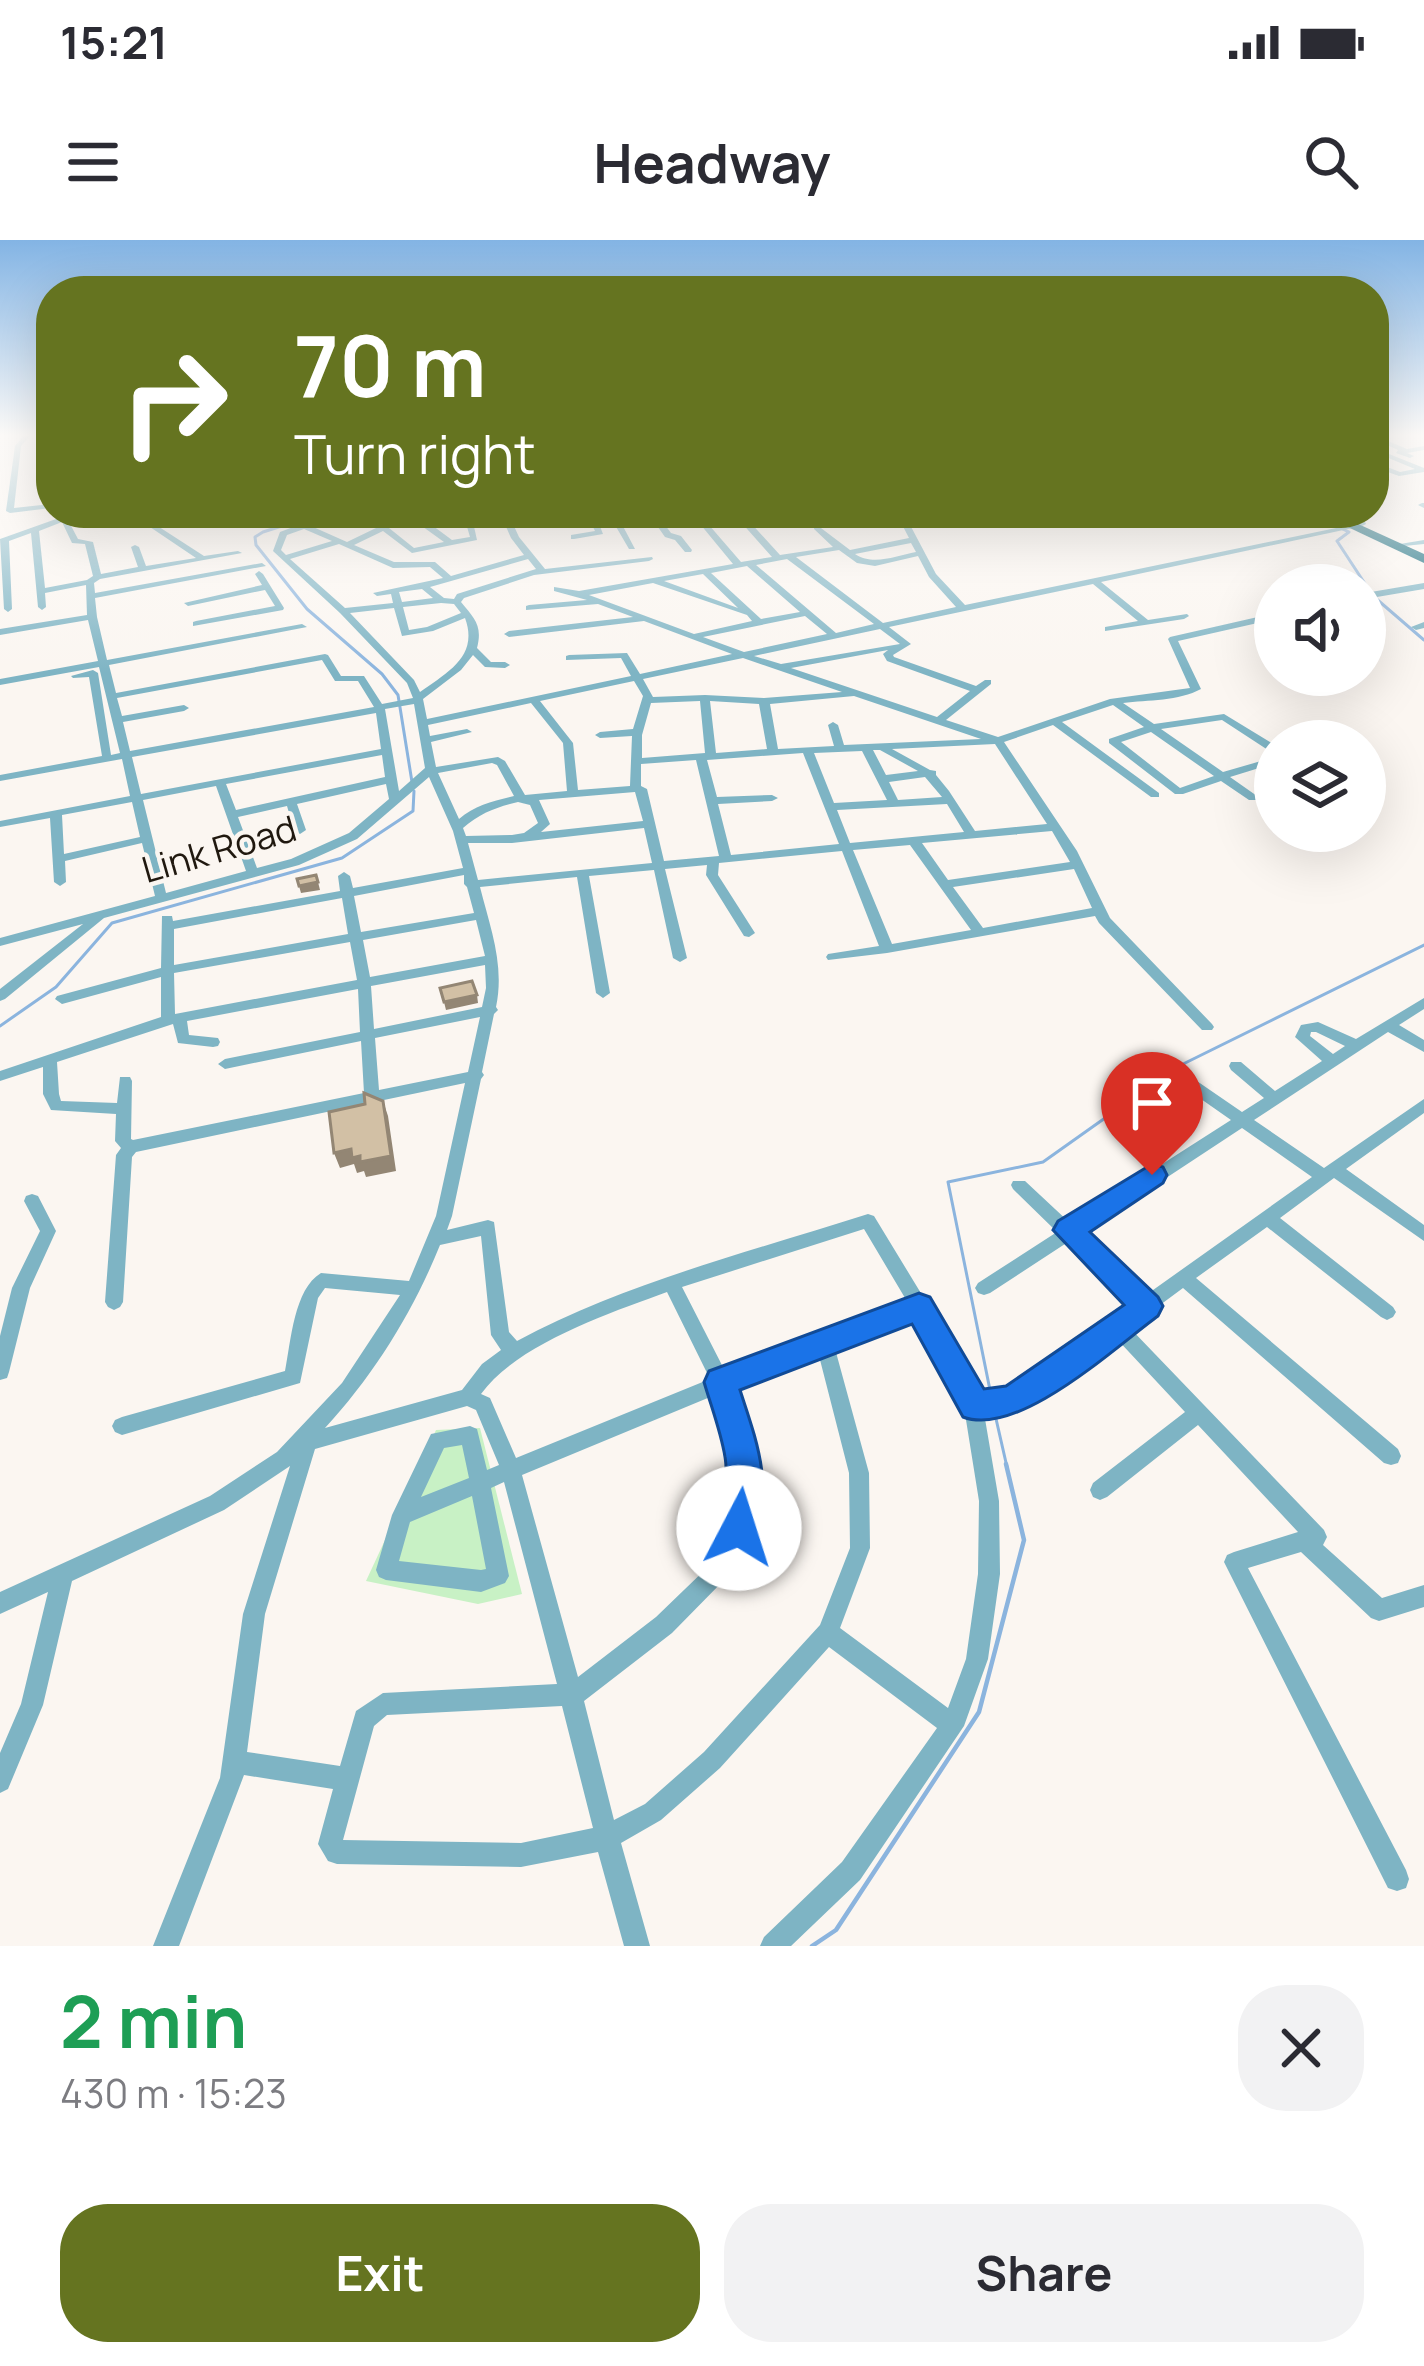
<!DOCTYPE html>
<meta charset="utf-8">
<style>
:root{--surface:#fff;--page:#f2f2f3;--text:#2b2b33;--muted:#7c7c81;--accent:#657420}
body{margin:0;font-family:Manrope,sans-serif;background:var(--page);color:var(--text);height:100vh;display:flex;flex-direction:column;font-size:45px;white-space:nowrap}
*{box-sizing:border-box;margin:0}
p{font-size:39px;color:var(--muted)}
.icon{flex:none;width:66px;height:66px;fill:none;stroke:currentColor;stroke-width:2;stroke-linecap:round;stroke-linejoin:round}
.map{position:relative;height:1706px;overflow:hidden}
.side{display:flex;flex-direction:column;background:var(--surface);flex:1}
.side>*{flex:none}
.top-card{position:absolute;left:36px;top:36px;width:1353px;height:252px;border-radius:48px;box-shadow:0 12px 48px #0002;background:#657420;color:#fff;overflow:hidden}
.fabs{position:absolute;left:1254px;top:324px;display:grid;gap:24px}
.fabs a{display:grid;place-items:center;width:132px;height:132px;border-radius:50%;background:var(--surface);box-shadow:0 12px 48px #0002;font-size:60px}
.pin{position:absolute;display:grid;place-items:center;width:102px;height:102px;color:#fff;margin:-123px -51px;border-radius:50% 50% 50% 0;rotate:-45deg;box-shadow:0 0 12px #0007}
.pin .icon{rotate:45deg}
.me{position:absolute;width:132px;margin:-66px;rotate:5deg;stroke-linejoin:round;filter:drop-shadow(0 0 9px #0008)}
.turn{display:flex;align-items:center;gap:42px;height:252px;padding:0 60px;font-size:54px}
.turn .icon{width:156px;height:156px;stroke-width:2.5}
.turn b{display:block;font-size:84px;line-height:102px}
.round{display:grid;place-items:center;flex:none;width:126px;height:126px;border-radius:48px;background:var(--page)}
.head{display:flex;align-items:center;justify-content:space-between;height:204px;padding:0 60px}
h1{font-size:72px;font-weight:700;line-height:90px;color:#1e9e55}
.primary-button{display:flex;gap:24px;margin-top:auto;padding:24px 60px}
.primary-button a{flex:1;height:138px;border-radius:48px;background:var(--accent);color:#fff;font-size:48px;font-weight:700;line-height:138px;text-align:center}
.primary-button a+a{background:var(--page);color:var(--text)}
.status{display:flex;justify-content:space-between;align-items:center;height:84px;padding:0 60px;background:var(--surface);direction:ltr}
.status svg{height:33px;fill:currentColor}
header{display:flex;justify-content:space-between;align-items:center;height:156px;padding:0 60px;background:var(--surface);font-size:54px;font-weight:700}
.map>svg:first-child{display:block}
.green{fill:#c8f1c5}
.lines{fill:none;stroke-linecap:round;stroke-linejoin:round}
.stream-far1{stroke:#8bb4de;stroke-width:3}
.stream{stroke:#8bb4de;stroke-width:4.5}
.minor{fill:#7eb4c4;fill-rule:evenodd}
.highway{fill:#005e72;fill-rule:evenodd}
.shaded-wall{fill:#938674}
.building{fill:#d2c0a5;stroke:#938674;stroke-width:3}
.route{fill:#1a73e8;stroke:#114b97;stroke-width:3}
.labels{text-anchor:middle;stroke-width:9;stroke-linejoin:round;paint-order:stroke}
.street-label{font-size:36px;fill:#20180f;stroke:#fbf6f1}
</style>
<div class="status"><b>15:21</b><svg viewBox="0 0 49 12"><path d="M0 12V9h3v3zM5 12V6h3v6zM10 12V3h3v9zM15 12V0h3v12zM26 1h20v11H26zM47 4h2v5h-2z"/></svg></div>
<header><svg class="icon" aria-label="menu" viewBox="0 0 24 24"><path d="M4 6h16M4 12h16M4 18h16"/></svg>Headway<svg class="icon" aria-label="search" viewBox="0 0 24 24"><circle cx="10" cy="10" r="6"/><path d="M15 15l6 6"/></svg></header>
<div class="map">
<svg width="1424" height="1706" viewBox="0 0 1424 1706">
<rect width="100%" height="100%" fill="#fbf6f1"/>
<path class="green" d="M480 1188 522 1354 478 1364 366 1341 436 1190Z"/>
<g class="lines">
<path class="stream-far1" d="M323 273 263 292 255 297 256 305 307 369 382 434 398 455 412 542
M1308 273 1349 292 1337 301 1373 356 1424 400
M0 786 56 747 112 683 342 618 413 571 414 551
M991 1155 948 942 1043 922 1177 827 1424 705
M994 1170 1007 1227"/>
<path class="stream" d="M812 1706 836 1690 979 1472 1024 1300 1006 1224"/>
<path class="minor" d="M25 194H32L21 206 14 268 51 264V268L10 273 6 271 15 206Z
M42 194H48V217H51V221L40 220Z
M1374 195 1407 209 1424 206V210L1407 213 1414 216 1410 218 1396 213 1398 210 1374 199Z
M1374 208 1424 228V232L1399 236 1374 227V222L1400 232 1415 229 1374 212Z
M1422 263H1424V268L1418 265Z
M73 273H84L68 280 78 299 93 302 101 334 138 327 131 307 135 305 139 307 146 326 196 318 150 287 149 285 153 283 204 316 238 311 242 313 100 339 94 343 95 353 262 323 266 326 95 358 97 377 107 420 302 384 307 387 109 425 116 453 325 414 328 415 341 436H364L382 464 413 458 407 443 340 373 273 311 280 292 330 273H341L311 286 347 302 376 288 361 281 359 273H367L368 278 382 285 410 273H420L389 288 414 308 444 302 419 284V280H425L452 300 470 297 463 273H471L477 300 412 313 383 291 354 305 394 322H435L451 336 524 315 511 298 500 273H508L511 279 577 273H605L596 276 603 294 574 299H571V295L595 291 588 277 513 284 519 297 545 329 652 317 653 319 649 321 534 335 464 358 461 362C474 378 483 385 477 408L491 422H505L510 425 505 428 485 427 473 415 461 430 423 459 427 479 631 436 621 418 566 420V416L569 415 627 413 640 434 732 414 644 381 509 397 504 394 509 391 633 377 598 364 526 370V366L529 365 587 360 554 351V347L579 351 733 324 691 273H699L705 280 737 276 734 273C754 276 782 266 801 278V282H795L784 274 748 280 780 315 833 307 814 289V285H817L850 310 909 298 896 273H904L906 276 956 273 908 281 936 334 965 365 1365 282 1366 284 1362 286 1101 342 1148 380 1187 374 1189 376 1184 379 1105 391V387L1138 381 1093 344 889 387 911 404 893 415 894 417 976 446 985 440H991V444L946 480 998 497 1110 459 1190 448 1168 399 1170 397 1275 373V379L1178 401 1201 449C1179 461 1148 460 1123 463L1154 484 1224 474 1275 505V513L1271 512 1222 480 1161 489 1223 532 1275 517V523L1230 537 1257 556V560H1249L1221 541 1183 554H1175L1109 503V499L1144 487 1113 465 1062 482 1159 553V557H1151L1053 485 1004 502 1077 611 1110 678 1212 784 1214 787 1212 790H1202L1099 683 1095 676 887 713 828 720 826 717 828 714 879 706 842 611 719 623 718 635 755 693 749 697 744 696 706 635 707 625 665 629 687 718 680 722 673 718 654 630 589 636 610 753 603 758 596 753 577 637 480 647C490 687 505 725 496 767L498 770 494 774 482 832 484 835 481 839 452 976 447 990 488 980 494 982 509 1092 517 1101C627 1042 750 1012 868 974L874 976 978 1147 981 1156 1009 1152 1132 1064 1068 1002 990 1053 984 1055 978 1053 975 1048 978 1043 1057 992 1013 949 1011 945 1013 941H1025L1070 983 1231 880 1181 845 1179 841 1181 837H1191L1242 872 1264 858 1231 830 1229 826 1231 822H1241L1275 851 1322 821 1295 797 1301 785 1318 782 1356 799 1424 758V769L1399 785 1424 800V812L1388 792 1254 880 1324 928 1424 859V873L1346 929 1424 985V1001L1334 938 1280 978 1393 1067 1396 1072 1393 1077 1387 1080 1381 1077 1267 987 1196 1038 1398 1209 1401 1216 1398 1223 1391 1225 1384 1223 1183 1048 1156 1068 1153 1072 1146 1074 1129 1087 1324 1290 1327 1297 1323 1305 1382 1358 1424 1345V1367L1379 1381 1371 1378 1301 1312 1248 1328 1406 1630 1409 1639 1406 1648 1397 1651 1388 1648 1224 1322 1227 1315 1234 1312 1298 1292 1198 1185 1107 1257 1100 1260 1093 1257 1090 1250 1093 1243 1185 1172 1115 1097 1020 1166 984 1173 999 1261 1000 1334 988 1419 964 1486 860 1640 791 1706H760L764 1697 842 1622 937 1488 829 1407 720 1528 661 1580 621 1603 650 1706H624L598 1612 521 1627 337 1624 328 1621 318 1604 333 1549 244 1535 179 1706H153L220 1538 243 1374 290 1226 224 1270 72 1341 43 1465 8 1549 0 1553V1513L21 1464 48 1352 0 1374V1352L210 1256 277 1212 342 1143 400 1055 325 1048 318 1058 300 1143 122 1195 115 1192 112 1186 115 1180 122 1177 285 1131C291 1101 294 1049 321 1033L409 1041 436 976 465 843 136 912 132 917 123 1062 120 1067 114 1070 108 1067 105 1062 116 915 121 908 115 901 116 874 51 870 43 854V827L0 841V831L161 777V737L62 764 55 759 57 756 161 728 162 676H172L173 681 340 651 338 636 344 632 350 636 353 648 463 628 453 591 429 537 357 599 299 625 104 678 5 759 0 761V749L83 684 0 706V698L155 656 142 603 65 621 66 642 60 646 54 642 50 578 0 587V581L130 556 122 519 0 541V535L102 516 89 437 73 438 71 436 93 430 98 433 111 515 120 513 99 427 0 445V439L98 421 88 380 0 395V389L87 375 86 345 45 353 46 367 42 370 38 367 31 293 9 301 12 369 8 372 4 369 0 299ZM740 281 772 317 741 322 709 285ZM62 282 72 303 85 304 93 336 87 340 45 348 39 291ZM304 289 332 301 286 315 281 310 287 295ZM911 303 916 312C896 316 873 326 855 314ZM339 304 393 328 430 327 443 338 373 353 377 356 391 354 393 363 345 368 290 319ZM839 310 857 323 875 326 918 316 929 337 956 367 883 383 796 317ZM528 319 536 329 457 354 454 359 444 358 430 347ZM787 319 874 384 836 393 756 325ZM747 326 800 372 761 379 711 333ZM703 334 738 368 664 341ZM653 343 747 375 752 381 694 394 589 355ZM422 349 433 358 402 362 399 352ZM441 363 454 364 461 373 427 387 409 390 403 367ZM394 368 402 396 433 391 465 378C479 416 448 432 420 452L414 440 350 373ZM805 376 827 394 744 412 703 397ZM880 389 900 404 781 424 754 416ZM888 410 883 414 887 421 970 451 937 477 791 428ZM743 418 842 452 764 458 705 455 653 457 643 439ZM322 420 335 441H358L374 467 130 511 123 482 184 471 189 468 184 465 122 476 117 458ZM634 441 643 456 633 489 600 492 595 495 600 498 632 496 630 546 578 550 573 503 540 461ZM854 456 981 499 844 505 838 485 833 482 828 485 834 506 778 509 770 464ZM700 461 705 513 642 518V495L651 463ZM710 461 759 464 767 509 716 513ZM531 463 563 503 567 551 525 555 505 521 498 517 436 527 431 502 472 492 467 489 430 496 428 485ZM414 464 425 528 399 551 385 469ZM376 473 381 509 141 554 132 517ZM1151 492 1214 536 1180 548 1121 502ZM995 504 1047 584 975 591 949 551 936 535V531L930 530 892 509ZM873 510H880L918 531 886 535ZM862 511 887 560 834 563 814 513ZM803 513 839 604 731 615 718 564 772 561 778 558 772 555 717 557 707 520ZM382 515 385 537 236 570 226 544ZM696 520 719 616 664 621 647 549 641 546V524ZM492 523 497 525 514 556C494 561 475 565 459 579L438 533ZM925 537 942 557 898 560 889 542ZM386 544 389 559 349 593 291 619 257 628 238 577 287 566 294 590 300 594 306 590 297 564ZM216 546 246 631 166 653 143 560ZM635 552 643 581 541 592 550 584 539 560ZM132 562 140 597 64 614 62 575ZM518 562 530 565 538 583 524 593 512 595 466 596 463 588C480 573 497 567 518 562ZM947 564 964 592 850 603 837 570ZM644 588 652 623 478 640 468 603H512ZM1052 591 1070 622 948 640 922 603ZM910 605 971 690 892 704 853 610ZM1074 629 1092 668 983 688 953 647ZM464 635V644L467 647 474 673 361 692 354 656ZM342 658 348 694 174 725V689ZM476 680 485 716 370 737 363 700ZM350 702 357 740 175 774 174 733ZM485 725 486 748 482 767 374 789 371 746ZM358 749 360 792 225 819 218 824 225 829 361 801 364 853 133 900 131 899 132 841 130 837H120L117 863 61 861 59 854 57 822 173 784 178 803 213 807 218 806 220 802 218 798 189 795 187 781ZM480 777 468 832 379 850 375 798ZM1311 792H1316L1345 806 1333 814 1310 796ZM1242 888 1312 937 1146 1055 1081 994ZM864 989 908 1063 726 1133 682 1047ZM481 996 491 1095 501 1110 482 1124 462 1150 325 1188C374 1135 413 1072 440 1005ZM667 1052 710 1139 516 1218 490 1158 481 1154C517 1104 610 1073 667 1052ZM915 1075 962 1155 979 1261 978 1334 966 1419 948 1468 840 1388 870 1308 869 1233 834 1105ZM818 1112 849 1233 850 1308 820 1385 704 1512 645 1564 614 1580 584 1461 672 1393 728 1336 757 1261 753 1215 732 1148ZM715 1155 733 1215 737 1261 713 1322 656 1377 578 1437 522 1235ZM467 1166 476 1170 499 1225 487 1230 477 1189 470 1186 431 1194 392 1275 376 1330 379 1337 386 1340 481 1352 505 1343 509 1336 491 1248 504 1242 557 1444 383 1453 356 1471 340 1526 247 1512 265 1374 315 1209ZM462 1205 469 1238 421 1257 444 1208ZM472 1256 486 1329 481 1330 399 1321 410 1282ZM562 1466 593 1588 521 1603 343 1600 374 1486 387 1475Z
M268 273H281L226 288 222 286Z
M608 273H616L635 309H629Z
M648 273H656L671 293 681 296 692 310 691 312H685L675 300 665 297Z
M832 273 851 276 888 273 850 280Z
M1424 300V304L1404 306 1400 304Z
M259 331 263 334 284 368 283 370 193 386V382L196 381 275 366 265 350 188 366 184 363 262 345 255 334Z
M1424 343V349L1365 359V353Z
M1424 382V388L1416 390 1411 387Z
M32 954 38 956 56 991 30 1048 9 1132 7 1138 0 1140V1096L12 1048 40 991 24 961 26 956Z"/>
<path class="highway" d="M1318 273H1334L1424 314V323Z"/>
</g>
<path class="shaded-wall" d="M318 642 320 650 301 653 299 646Z
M477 755 478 763 446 770 444 762Z
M383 861 388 876 396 931 366 937 364 931 357 933 354 924 340 928 334 913Z"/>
<path class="building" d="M316 635 318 642 299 646 297 639Z
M472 741 477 755 444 762 440 748Z
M364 853 383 861 391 916 360 922V916L352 918 351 909 334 913 329 872 365 864Z"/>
<linearGradient id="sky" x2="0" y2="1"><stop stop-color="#83b4e4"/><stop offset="0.45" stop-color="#fdfbf9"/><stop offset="1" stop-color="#fdfbf9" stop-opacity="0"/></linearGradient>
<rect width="1424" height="433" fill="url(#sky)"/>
<path class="route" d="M1152 924 1163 927 1167 935 1163 943 1090 992 1158 1057 1163 1066 1158 1076C1114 1108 1018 1198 963 1177L912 1084 740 1150C757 1202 775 1248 752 1302L739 1307 726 1302C718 1283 730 1244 725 1217 721 1192 711 1166 704 1142L709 1131 919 1053 930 1057 984 1149 1006 1146 1124 1065 1053 990 1058 981Z"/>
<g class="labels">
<g class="street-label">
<text transform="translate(219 609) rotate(-16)" y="13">Link Road</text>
</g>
</g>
</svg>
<div class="fabs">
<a><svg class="icon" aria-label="sound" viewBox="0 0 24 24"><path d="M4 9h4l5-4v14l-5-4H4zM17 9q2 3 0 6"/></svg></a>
<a><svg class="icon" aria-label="layers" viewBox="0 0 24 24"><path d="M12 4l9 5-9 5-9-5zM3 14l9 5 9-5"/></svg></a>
</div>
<div class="pin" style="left:1152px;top:935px;background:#d93025"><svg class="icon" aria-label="arrive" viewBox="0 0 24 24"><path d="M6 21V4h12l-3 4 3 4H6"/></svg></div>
<svg class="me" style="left:739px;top:1288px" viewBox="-20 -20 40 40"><circle r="19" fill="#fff"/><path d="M0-13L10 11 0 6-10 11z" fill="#1a73e8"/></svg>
<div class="top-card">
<div class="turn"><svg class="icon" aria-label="right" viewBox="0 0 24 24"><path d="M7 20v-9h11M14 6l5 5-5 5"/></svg><div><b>70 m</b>Turn right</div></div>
</div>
</div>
<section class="side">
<div class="head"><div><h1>2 min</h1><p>430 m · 15:23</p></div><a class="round"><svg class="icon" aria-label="close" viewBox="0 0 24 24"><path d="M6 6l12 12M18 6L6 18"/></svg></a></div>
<div class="primary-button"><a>Exit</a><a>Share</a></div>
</section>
